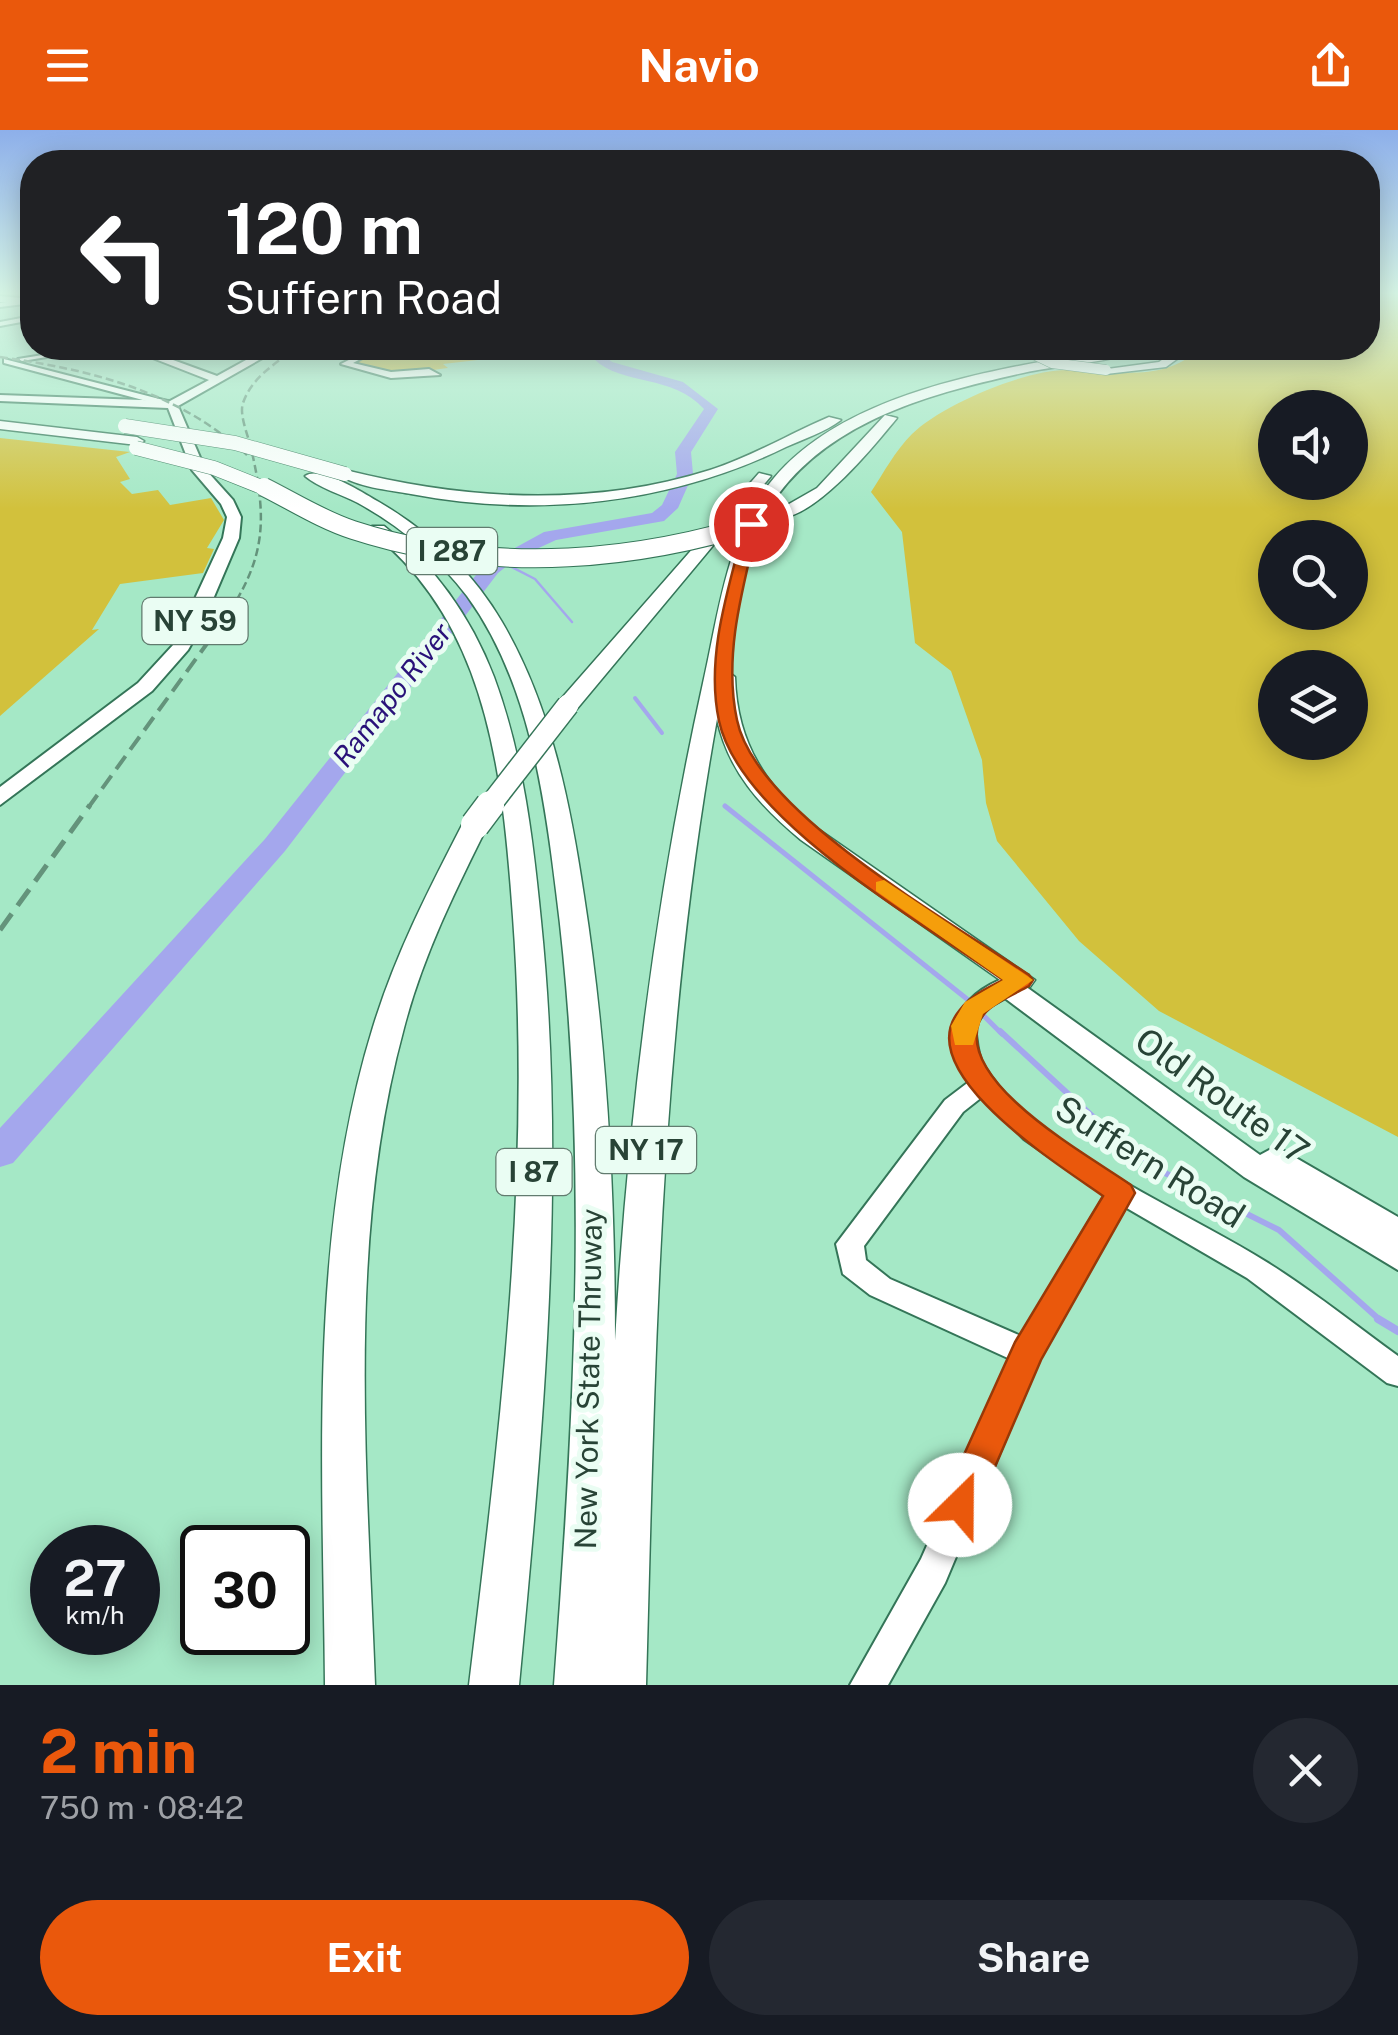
<!DOCTYPE html>
<meta charset="utf-8">
<style>
:root{--surface:#171b24;--page:#242831;--text:#f1f3f6;--muted:#9ea1a6;--accent:#ea580c}
body{margin:0;font-family:"Public Sans",sans-serif;background:var(--page);color:var(--text);height:100vh;display:flex;flex-direction:column;font-size:38px;white-space:nowrap}
*{box-sizing:border-box;margin:0}
p{font-size:32px;color:var(--muted)}
.icon{flex:none;width:55px;height:55px;fill:none;stroke:currentColor;stroke-width:2;stroke-linecap:round;stroke-linejoin:round}
.map{position:relative;height:1555px;overflow:hidden}
.sheet{display:flex;flex-direction:column;background:var(--surface);flex:1}
.sheet>*{flex:none}
.hud{position:absolute;left:20px;top:20px;width:1360px;height:210px;border-radius:40px;box-shadow:0 5px 25px #0003;background:#202124;color:#fff;overflow:hidden}
.controls{position:absolute;left:1258px;top:260px;display:grid;gap:20px}
.controls a{display:grid;place-items:center;width:110px;height:110px;border-radius:50%;background:var(--surface);box-shadow:0 5px 25px #0003;font-size:50px}
.speed{position:absolute;left:30px;top:1395px;display:flex;gap:20px;font-size:50px;font-weight:700;text-align:center}
.speed>*{display:grid;place-content:center;width:130px;height:130px;border-radius:50%;background:var(--surface);box-shadow:0 5px 25px #0003;line-height:1}
.speed small{font-size:25px;font-weight:400}
.speed .limit{border:5px solid #111;border-radius:15px;background:#fff;color:#111}
.pin{position:absolute;display:grid;place-items:center;width:85px;height:85px;color:#fff;margin:-42px;border:5px solid #fff;border-radius:50%;box-shadow:0 2px 10px #0007}
.me{position:absolute;width:110px;margin:-55px;rotate:23deg;stroke-linejoin:round;filter:drop-shadow(0 0 8px #0008)}
.turn{display:flex;align-items:center;gap:35px;height:210px;padding:0 40px;font-size:45px}
.turn .icon{width:130px;height:130px;stroke-width:2.5}
.turn b{display:block;font-size:70px;line-height:85px}
.round{display:grid;place-items:center;flex:none;width:105px;height:105px;border-radius:52px;background:var(--page)}
.headline{display:flex;align-items:center;justify-content:space-between;height:170px;padding:0 40px}
h1{font-size:60px;font-weight:700;line-height:75px;color:var(--accent)}
.button{display:flex;gap:20px;margin-top:auto;padding:20px 40px}
.button a{flex:1;height:115px;border-radius:60px;background:var(--accent);color:#fff;font-size:40px;font-weight:700;line-height:115px;text-align:center}
.button a+a{background:var(--page);color:var(--text)}
header{display:flex;justify-content:space-between;align-items:center;height:130px;padding:0 40px;background:var(--accent);color:#fff;font-size:45px;font-weight:700}
.map>svg:first-child{display:block}
.green{fill:#d2c13c;fill-rule:evenodd}
.lines{fill:none;stroke-linecap:round;stroke-linejoin:round}
.stream-far4{stroke:#a4a7ed;stroke-width:2.5}
.stream-far3{stroke:#a4a7ed;stroke-width:4}
.stream-far2{stroke:#a4a7ed;stroke-width:5}
.stream-far1{stroke:#a4a7ed;stroke-width:6}
.stream{stroke:#a4a7ed;stroke-width:8}
.river{fill:#a4a7ed;fill-rule:evenodd}
.minor-casing{stroke:#347558;stroke-width:4}
.major-casing{stroke:#347558;stroke-width:4}
.highway-casing{stroke:#347558;stroke-width:3}
.minor{fill:#fff;fill-rule:evenodd}
.major{fill:#fff;fill-rule:evenodd}
.highway{fill:#fff;fill-rule:evenodd}
.rail-far2{stroke:#64937b;stroke-width:2.5;stroke-dasharray:8 4;stroke-linecap:butt}
.rail-far1{stroke:#64937b;stroke-width:4;stroke-dasharray:16 8;stroke-linecap:butt}
.rail{stroke:#64937b;stroke-width:5;stroke-dasharray:20 10;stroke-linecap:butt}
.highway-bridge-far4-casing{stroke:#347558;stroke-width:11;stroke-linecap:butt}
.highway-bridge-far3-casing{stroke:#347558;stroke-width:15;stroke-linecap:butt}
.highway-bridge-far2-casing{stroke:#347558;stroke-width:20;stroke-linecap:butt}
.highway-bridge-far1-casing{stroke:#347558;stroke-width:24;stroke-linecap:butt}
.highway-bridge-casing{stroke:#347558;stroke-width:31;stroke-linecap:butt}
.highway-bridge-far4{stroke:#fff;stroke-width:10}
.highway-bridge-far3{stroke:#fff;stroke-width:14}
.highway-bridge-far2{stroke:#fff;stroke-width:18}
.highway-bridge-far1{stroke:#fff;stroke-width:21}
.highway-bridge{stroke:#fff;stroke-width:28}
.route{fill:#ea580c;stroke:#983908;stroke-width:2.5}
.slow{fill:#f59e0b}
.labels{text-anchor:middle;stroke-width:10;stroke-linejoin:round;paint-order:stroke}
.shield{fill:#eafdf3;stroke:#627b6f;stroke-width:2.5}
.shield-label{font-size:28px;font-weight:bold;fill:#284336}
.far-water-label{font-size:28px;font-style:italic;fill:#291179;stroke:#eafdf3}
.street-label{font-size:30px;fill:#284336;stroke:#eafdf3}
.near-street-label{font-size:35px;fill:#284336;stroke:#eafdf3}
</style>
<header><svg class="icon" aria-label="menu" viewBox="0 0 24 24"><path d="M4 6h16M4 12h16M4 18h16"/></svg>Navio<svg class="icon" aria-label="share" viewBox="0 0 24 24"><path d="M12 15V3M7 8l5-5 5 5M5 13v7h14v-7"/></svg></header>
<div class="map">
<svg width="1398" height="1555" viewBox="0 0 1398 1555">
<rect width="100%" height="100%" fill="#a5e8c6"/>
<path class="green" d="M1368 162H1398V1007L1159 881 1079 811 997 711 986 673 982 630 951 541 915 513 902 402 871 362C884 342 895 321 912 304 941 275 1026 239 1068 240 1115 240 1163 254 1200 218H1368ZM1275 278H1350V352H1275ZM1275 408H1350V482H1275ZM1275 538H1350V612H1275Z
M385 218H574L579 224 576 230 504 227 443 234 448 238C418 242 379 249 352 235Z
M0 308 130 322 116 327 130 349 120 352 132 364 158 360 170 375 211 368 224 390 207 418 214 419 203 443 120 454 92 500 99 499 0 586Z"/>
<g class="lines">
<path class="stream-far4" d="M508 435 535 449 572 492"/>
<path class="stream-far3" d="M635 568 662 603"/>
<path class="stream-far2" d="M725 676 972 873
M979 881 1002 904"/>
<path class="stream-far1" d="M1000 901 1117 1009 1165 1043 1279 1100 1381 1191"/>
<path class="stream" d="M1378 1189 1398 1201"/>
<path class="river" d="M602 218H614L607 228 612 232 683 252 718 279 691 322 693 344 678 378 664 391 556 410 517 428 498 443 285 721 13 1033 0 1037V998L265 709 484 435 544 402 652 383 662 375 677 344 675 322 704 279C673 244 622 256 594 229Z"/>
<g class="minor-casing">
<path id="minor" d="M32 169V173L0 177V173Z
M32 186V190L0 196V192Z
M86 218H103L22 231 18 229Z
M372 218H381L353 233 391 242 429 239 440 245 391 248 341 234Z
M4 229 175 273 177 275 169 277 4 233Z
M1020 843 1028 845 1031 850 1028 855 986 879 975 897C977 909 977 924 983 934 1032 1018 1186 1081 1268 1133 1313 1161 1355 1195 1398 1226V1256L1387 1253 1247 1148 1125 1077 1039 1229 945 1453 888 1555H850L921 1429 1010 1229 870 1165 843 1144 836 1114 945 970 970 951C934 898 963 859 1020 843ZM982 967 1024 1009 1105 1065 1021 1206 890 1149 866 1130 864 1116 963 982Z"/>
</g>
<g class="major-casing">
<path id="major" d="M0 166 32 169V175L0 172Z
M127 218H140L217 246 268 218H280L178 276 205 339 233 370 241 387 239 408 202 495 188 520 152 561 0 675V657L138 553 174 514 223 408 227 387 221 374 192 340 168 278 0 271V265L170 271 209 250Z
M1008 848 1018 851 1260 1025 1273 1018 1284 1021 1398 1087V1140L1244 1047 998 863 994 857 998 851Z"/>
</g>
<g class="highway-casing">
<path id="highway" d="M1121 218H1143C1114 233 1057 235 1023 243 924 265 812 295 761 392 738 435 735 494 727 541L735 547C737 615 767 658 818 699L1035 850 1030 857H1010L801 710C761 677 728 641 717 589 659 909 655 1231 646 1555H554C574 1290 590 1025 556 761 544 661 528 550 467 466 438 428 400 396 358 373 341 364 319 358 305 346 321 335 363 363 379 372 430 402 473 442 502 492 551 576 570 672 584 766 607 914 615 1062 615 1211 628 989 655 770 703 553 719 483 726 405 774 348 851 257 1011 237 1121 218Z
M1179 218H1192L1166 237 1106 244 1100 240 1159 232Z
M885 285 897 288C874 316 813 392 775 388V382L817 358Z
M829 287 841 290C825 302 804 309 786 317 669 374 538 388 411 364 388 360 356 357 338 344L345 340C465 370 590 378 710 340 751 327 789 304 829 287Z
M0 291 137 307 144 311 137 315 0 299Z
M759 343 771 346 576 580H560V570Z
M372 396H384C434 435 471 487 494 547 523 625 533 709 541 791 567 1046 543 1301 519 1555H469C500 1300 532 1044 513 787 507 705 500 619 471 542 450 486 419 440 372 402Z
M475 687 488 695C455 761 423 826 404 898 346 1110 367 1338 375 1555H325C323 1338 308 1107 373 897 395 825 428 761 462 695Z"/>
</g>
<use href="#minor" class="minor"/>
<use href="#major" class="major"/>
<use href="#highway" class="highway"/>
<path class="rail-far2" d="M0 227C92 240 177 261 247 325
M217 500C265 433 269 396 251 318 248 305 239 285 243 273 252 247 275 234 296 218"/>
<path class="rail-far1" d="M88 678 219 497"/>
<path class="rail" d="M0 800 90 675"/>
<g class="highway-bridge-far4-casing">
<path id="highway-bridge-far4" d="M1023 219 1052 233 1106 240"/>
</g>
<g class="highway-bridge-far3-casing">
<path id="highway-bridge-far3" d="M125 296 235 313 345 344
M136 318 214 338 269 360"/>
</g>
<g class="highway-bridge-far2-casing">
<path id="highway-bridge-far2" d="M264 357C294 372 322 390 353 400 494 446 644 432 781 385"/>
</g>
<g class="highway-bridge-far1-casing">
<path id="highway-bridge-far1" d="M488 678 568 575"/>
</g>
<g class="highway-bridge-casing">
<path id="highway-bridge" d="M475 695 490 675"/>
</g>
<use href="#highway-bridge-far4" class="highway-bridge-far4"/>
<use href="#highway-bridge-far3" class="highway-bridge-far3"/>
<use href="#highway-bridge-far2" class="highway-bridge-far2"/>
<use href="#highway-bridge-far1" class="highway-bridge-far1"/>
<use href="#highway-bridge" class="highway-bridge"/>
</g>
<linearGradient id="sky" x2="0" y2="1"><stop stop-color="#8dafea"/><stop offset="0.43" stop-color="#d6f5e5"/><stop offset="1" stop-color="#d6f5e5" stop-opacity="0"/></linearGradient>
<rect width="1398" height="379" fill="url(#sky)"/>
<path class="route" d="M751 390 758 394C743 457 723 525 737 590 756 683 950 791 1029 845L1033 850 1029 856C1013 865 986 875 979 892 957 954 1090 1026 1131 1055L1135 1063 1041 1230 973 1388 960 1393 947 1388 941 1375 947 1362 1015 1212 1103 1066C1064 1038 909 943 959 881 970 866 987 858 1003 850 922 792 740 689 719 591 705 526 729 457 745 394Z"/>
<path class="slow" d="M884 750 1033 850 983 884 973 915H955L951 896 965 872 1003 850 876 761V752Z"/>
<g class="labels">
<g class="shield">
<rect x="407" y="398" width="90" height="46" rx="8"/>
<rect x="142.5" y="468" width="105" height="46" rx="8"/>
<rect x="596" y="997" width="100" height="46" rx="8"/>
<rect x="496.5" y="1019" width="75" height="46" rx="8"/>
</g>
<g class="shield-label">
<text x="452" y="431">I 287</text>
<text x="195" y="501">NY 59</text>
<text x="646" y="1030">NY 17</text>
<text x="534" y="1052">I 87</text>
</g>
<g class="far-water-label">
<text transform="translate(392 565) rotate(-52)" y="10">Ramapo River</text>
</g>
<g class="street-label">
<text transform="translate(589 1249) rotate(-89)" y="10">New York State Thruway</text>
</g>
<g class="near-street-label">
<text transform="translate(1222 966) rotate(36)" y="12">Old Route 17</text>
<text transform="translate(1150 1032) rotate(32)" y="12">Suffern Road</text>
</g>
</g>
</svg>
<div class="controls">
<a><svg class="icon" aria-label="sound" viewBox="0 0 24 24"><path d="M4 9h4l5-4v14l-5-4H4zM17 9q2 3 0 6"/></svg></a>
<a><svg class="icon" aria-label="search" viewBox="0 0 24 24"><circle cx="10" cy="10" r="6"/><path d="M15 15l6 6"/></svg></a>
<a><svg class="icon" aria-label="layers" viewBox="0 0 24 24"><path d="M12 4l9 5-9 5-9-5zM3 14l9 5 9-5"/></svg></a>
</div>
<div class="speed"><div>27<small>km/h</small></div><div class="limit">30</div></div>
<div class="pin" style="left:751px;top:394px;background:#d93025"><svg class="icon" aria-label="arrive" viewBox="0 0 24 24"><path d="M6 21V4h12l-3 4 3 4H6"/></svg></div>
<svg class="me" style="left:960px;top:1375px" viewBox="-20 -20 40 40"><circle r="19" fill="#fff"/><path d="M0-13L10 11 0 6-10 11z" fill="#ea580c"/></svg>
<div class="hud">
<div class="turn"><svg class="icon" aria-label="left" viewBox="0 0 24 24"><path d="M17 20v-9H6M10 6l-5 5 5 5"/></svg><div><b>120 m</b>Suffern Road</div></div>
</div>
</div>
<section class="sheet">
<div class="headline"><div><h1>2 min</h1><p>750 m · 08:42</p></div><a class="round"><svg class="icon" aria-label="close" viewBox="0 0 24 24"><path d="M6 6l12 12M18 6L6 18"/></svg></a></div>
<div class="button"><a>Exit</a><a>Share</a></div>
</section>
